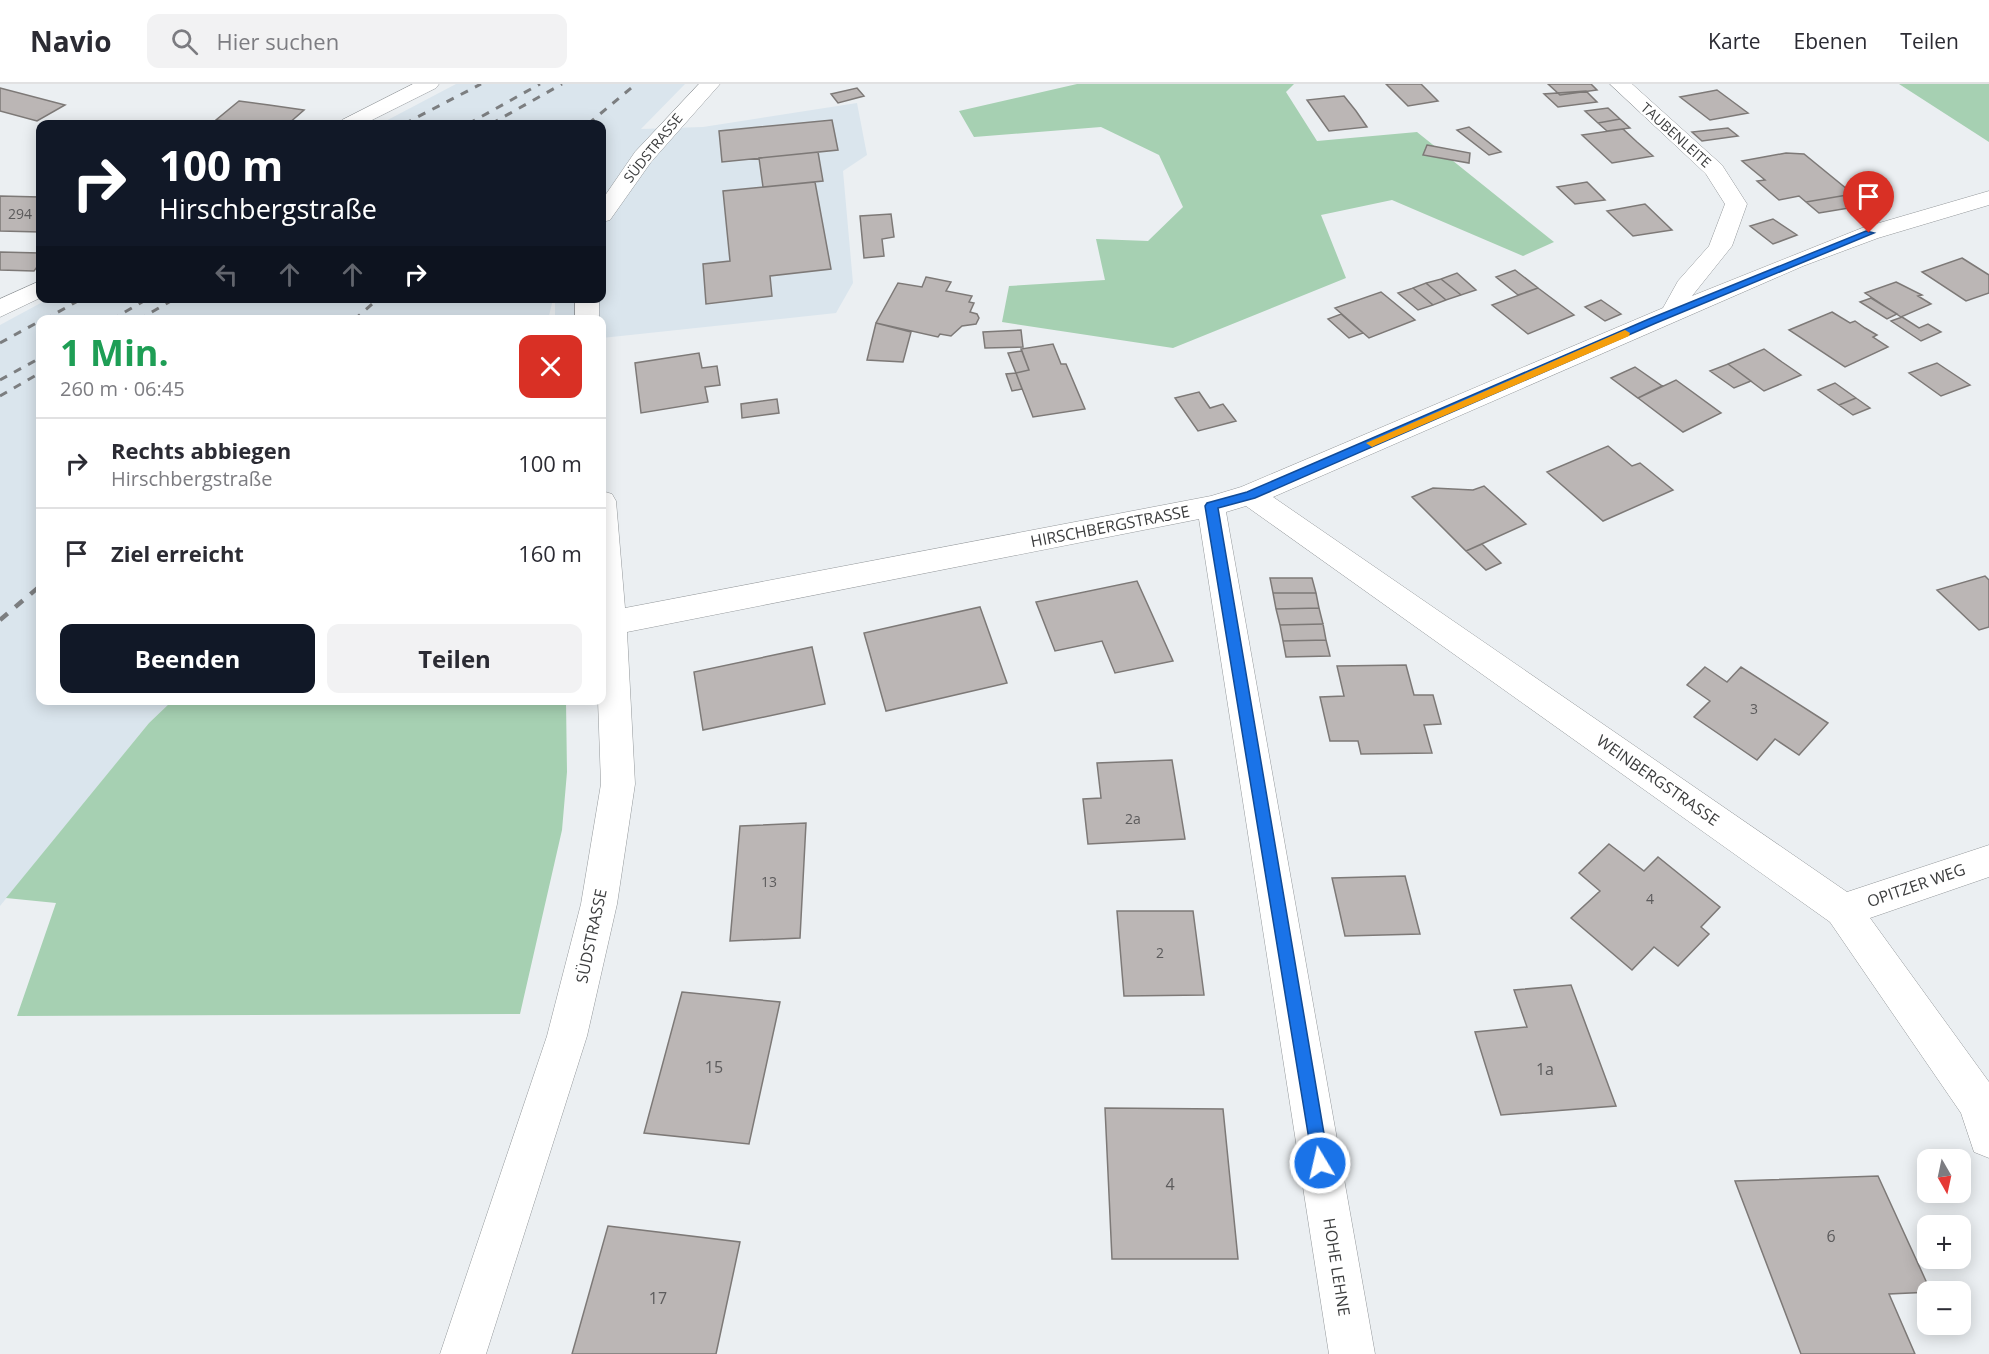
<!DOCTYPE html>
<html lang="de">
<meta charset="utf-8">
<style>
:root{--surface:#fff;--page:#f2f2f3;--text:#2b2b33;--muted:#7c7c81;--line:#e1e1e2;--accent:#111827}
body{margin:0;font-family:"Open Sans",sans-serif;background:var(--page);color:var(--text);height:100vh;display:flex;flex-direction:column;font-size:22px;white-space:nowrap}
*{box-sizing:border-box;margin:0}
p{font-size:20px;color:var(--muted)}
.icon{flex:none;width:33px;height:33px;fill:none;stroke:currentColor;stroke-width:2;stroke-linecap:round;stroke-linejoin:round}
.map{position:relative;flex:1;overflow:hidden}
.sheet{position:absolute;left:36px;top:231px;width:570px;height:390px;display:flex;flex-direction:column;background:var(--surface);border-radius:12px;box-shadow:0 3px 15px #0003}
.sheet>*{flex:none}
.hud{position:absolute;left:36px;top:36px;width:570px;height:183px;border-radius:12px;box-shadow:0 3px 15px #0003;background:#111827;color:#fff;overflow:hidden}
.needle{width:39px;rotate:171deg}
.controls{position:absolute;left:1917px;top:1065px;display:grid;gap:12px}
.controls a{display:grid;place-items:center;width:54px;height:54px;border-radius:12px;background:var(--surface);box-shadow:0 3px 15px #0003;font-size:30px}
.pin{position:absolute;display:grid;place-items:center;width:51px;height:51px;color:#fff;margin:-62px -26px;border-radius:50% 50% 50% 0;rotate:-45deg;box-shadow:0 0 6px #0007}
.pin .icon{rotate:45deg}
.me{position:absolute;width:66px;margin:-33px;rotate:351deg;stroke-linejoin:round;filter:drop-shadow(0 0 4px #0008)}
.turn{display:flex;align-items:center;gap:21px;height:126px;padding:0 24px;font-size:27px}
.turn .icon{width:78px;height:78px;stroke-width:2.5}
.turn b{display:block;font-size:42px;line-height:51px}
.lanes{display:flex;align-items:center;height:57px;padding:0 24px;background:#0003;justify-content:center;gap:30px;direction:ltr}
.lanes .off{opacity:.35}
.round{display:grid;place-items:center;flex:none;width:63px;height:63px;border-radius:12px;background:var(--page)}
.overview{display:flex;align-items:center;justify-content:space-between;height:102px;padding:0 24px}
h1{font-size:36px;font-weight:700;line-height:45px;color:#1e9e55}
.primary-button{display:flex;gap:12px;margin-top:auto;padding:12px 24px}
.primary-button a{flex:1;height:69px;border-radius:12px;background:var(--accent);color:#fff;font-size:24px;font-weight:700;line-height:69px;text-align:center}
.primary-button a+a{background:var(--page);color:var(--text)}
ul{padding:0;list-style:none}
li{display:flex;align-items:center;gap:18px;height:90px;padding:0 24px;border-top:2px solid var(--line)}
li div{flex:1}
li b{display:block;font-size:22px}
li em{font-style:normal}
header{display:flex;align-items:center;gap:36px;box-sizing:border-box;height:84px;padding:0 30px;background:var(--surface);border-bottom:2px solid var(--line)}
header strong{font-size:28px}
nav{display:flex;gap:33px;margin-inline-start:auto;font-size:21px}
.search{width:420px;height:54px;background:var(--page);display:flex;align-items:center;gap:15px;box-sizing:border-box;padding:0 21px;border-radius:12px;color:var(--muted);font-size:22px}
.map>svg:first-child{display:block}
.built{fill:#dae5ed}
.green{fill:#a6d0b2}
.building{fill:#bbb6b5;stroke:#7d7977;stroke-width:1.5}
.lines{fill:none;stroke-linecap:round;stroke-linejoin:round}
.minor-casing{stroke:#94989b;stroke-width:1}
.minor{fill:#fff;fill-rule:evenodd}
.rail-far1{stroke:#7c7e80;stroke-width:3;stroke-dasharray:8 8;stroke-linecap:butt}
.rail{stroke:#7c7e80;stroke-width:4.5;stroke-dasharray:10 10;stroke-linecap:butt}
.route{fill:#1a73e8;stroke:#114b97;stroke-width:1.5}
.slow{fill:#f59e0b}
.labels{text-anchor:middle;stroke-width:4.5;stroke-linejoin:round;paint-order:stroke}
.far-street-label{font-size:14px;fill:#3c3d3e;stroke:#fff}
.number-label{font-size:14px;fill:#5c5b5c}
.street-label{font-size:16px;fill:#3c3d3e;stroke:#fff}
.near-number-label{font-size:16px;fill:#5c5b5c}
</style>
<header>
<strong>Navio</strong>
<div class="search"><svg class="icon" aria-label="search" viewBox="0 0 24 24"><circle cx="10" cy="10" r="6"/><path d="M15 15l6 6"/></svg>Hier suchen</div>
<nav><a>Karte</a><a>Ebenen</a><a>Teilen</a></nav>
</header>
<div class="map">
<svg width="1989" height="1270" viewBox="0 0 1989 1270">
<rect width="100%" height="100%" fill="#ebeff2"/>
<path class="built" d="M456 0H685L641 45 703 43 857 19 867 71 843 87 853 199 836 229 602 254V236L555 235V215L602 214V40H380Z
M50 214 553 215 548 236H40V616L172 617 149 639 0 822V241Z"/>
<path class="green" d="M1077 0H1294L1286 8 1317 57 1417 48 1554 158 1523 172 1392 116 1321 131 1346 194 1173 264 1002 238 1009 202 1105 196 1096 155 1148 157 1183 123 1159 71 1101 43 974 53 959 27Z
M1899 0H1989V58Z
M172 617H566L567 688 562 746 520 930 17 932 56 819 6 814 149 639Z"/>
<path class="building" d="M1386 0H1421L1438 17 1408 22Z
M1548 0H1591L1597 6 1560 11Z
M0 4 65 21 37 37 0 27Z
M857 4 864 12 838 19 831 10Z
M1717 6 1748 29 1710 36 1680 13Z
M1586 7 1597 18 1558 23 1544 10Z
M1344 12 1356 27 1367 43 1329 47 1307 16Z
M239 17 269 21 304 26 288 40H249L216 36Z
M1608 24 1620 35 1598 39 1585 27Z
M1620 35 1630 44 1607 47 1598 39Z
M832 36 838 66 722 78 719 47Z
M1469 43 1501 68 1489 71 1457 46Z
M1728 44 1738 52 1702 57 1692 48Z
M1623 45 1637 58 1653 72 1612 79 1582 51Z
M1427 61 1470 69 1469 79 1423 71Z
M818 68 823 97 763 103 759 74Z
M1786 69 1804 70 1853 110 1806 118 1799 112 1779 116 1757 97 1765 96 1742 77Z
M815 98 831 185 770 192 772 212 706 220 703 180 730 177 723 107Z
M1587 98 1605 116 1575 120 1557 103Z
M1853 110 1867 121 1819 129 1806 118Z
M0 112 40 113V148L0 147Z
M1645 120 1672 146 1633 152 1607 127Z
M891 130 894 153 882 155 884 172 864 174 860 132Z
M1773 135 1797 151 1773 160 1750 142Z
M0 168 40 169V179L34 187 0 186Z
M1962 174 1989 191V209L1966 217 1922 188Z
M1515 186 1538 204 1518 211 1496 193Z
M1457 189 1476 206 1461 211 1441 195Z
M926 193 951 198 946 207 972 212 969 218 974 219 970 228 977 230 979 234 976 240 962 242 951 252 940 250 938 253 876 239 898 199 922 203Z
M1441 195 1461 211 1446 216 1426 199Z
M1896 198 1922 211 1918 212 1931 220 1901 233 1865 209Z
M1426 199 1446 216 1433 221 1413 204Z
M1413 204 1433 221 1418 226 1398 209Z
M1538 204 1574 231 1528 250 1492 221Z
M1381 208 1415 236 1369 254 1335 224Z
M1871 214 1897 230 1887 235 1860 218Z
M1601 216 1621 230 1605 237 1585 223Z
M1832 228 1850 239 1855 237 1865 244 1877 251 1873 253 1888 263 1845 283 1789 246Z
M1341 230 1363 249 1349 254 1328 235Z
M1902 233 1919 244 1928 240 1941 248 1921 257 1891 237Z
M876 239 911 248 903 278 867 276Z
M1021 246 1023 263 985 264 983 248Z
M1053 260 1061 280H1066L1085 325 1033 333 1016 289 1029 286 1021 265Z
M1764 265 1782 278 1801 291 1764 307 1728 280Z
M1022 267 1029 286 1016 289 1008 269Z
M699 269 702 284 717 282 720 301 705 303 708 318 641 329 635 279Z
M1937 279 1970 301 1941 312 1909 289Z
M1728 280 1751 297 1734 304 1710 287Z
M1635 283 1662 302 1638 314 1611 294Z
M1016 289 1022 305 1012 307 1006 290Z
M1676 296 1721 329 1683 348 1638 314Z
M1835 299 1856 314 1839 321 1818 306Z
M1199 308 1210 324 1223 320 1236 337 1198 347 1175 314Z
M1856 314 1870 324 1853 331 1839 321Z
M777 315 779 329 742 334 741 320Z
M1608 362 1632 382 1640 379 1673 406 1603 437 1547 388Z
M1484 402 1526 440 1466 467 1412 413 1433 404 1473 406Z
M1482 460 1501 479 1486 486 1466 467Z
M1985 492 1989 496V543L1979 546 1937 506Z
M1270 494H1312L1316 509H1273Z
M1137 497 1173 577 1115 589 1102 557 1055 567 1036 518Z
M1273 509H1316L1319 524 1276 525Z
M980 523 1007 599 886 627 864 549Z
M1319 524 1323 540 1280 541 1276 525Z
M1323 540 1326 556 1283 557 1280 541Z
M1326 556 1330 572 1286 573 1283 557Z
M812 563 825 620 703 646 694 588Z
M1406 581 1414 611H1433L1441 640 1424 641 1432 669 1361 670 1358 657H1330L1320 613 1344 612 1337 582Z
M1705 583 1727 598 1741 583 1828 639 1799 671 1775 655 1757 676 1694 633 1710 617 1687 601Z
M1172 676 1185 755 1088 760 1083 715 1101 714 1097 679Z
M806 739 800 854 730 857 740 742Z
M1609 760 1644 787 1658 773 1720 823 1701 843 1709 850 1678 882 1654 863 1632 886 1571 834 1600 807 1579 789Z
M1405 792 1420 850 1345 852 1332 794Z
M1117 827H1193L1204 911 1124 912Z
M1571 901 1616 1022 1501 1031 1475 948 1527 943 1514 906Z
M682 908 780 918 749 1060 644 1049Z
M1105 1024 1223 1025 1238 1175H1112Z
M1878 1092 1931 1208 1889 1210 1915 1270H1801L1735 1097Z
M608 1142 740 1158 716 1270H572Z"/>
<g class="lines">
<g class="minor-casing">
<path id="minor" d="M413 0H439L436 4 364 40H339L342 36Z
M699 0H720L651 78 610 136 602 138V116L635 68Z
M1610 0H1632L1722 81 1747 120 1732 162 1692 212 1862 144 1989 107V121L1878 154 1803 182 1273 413 1847 808 1989 761V793L1870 834 1989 998V1074L1974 1068 1961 1029 1830 838 1246 422 1226 428 1375 1270H1329L1199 435 627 548 635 700 617 820 587 952 486 1270H440L547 952 581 820 601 700 598 616H602V407L612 410 616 417 625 524 1211 412 1241 403 1663 224 1678 197 1709 162 1725 120 1706 90Z
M40 197V214L0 233V215Z
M575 214H599V236H575Z"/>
</g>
<use href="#minor" class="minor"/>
<path class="rail-far1" d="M404 40 481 0
M468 40 540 0
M491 40 562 0
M588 40 636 0
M44 236 83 214
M111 236 149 214
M138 236 176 214
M354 236 379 214
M0 259 40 237
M0 296 40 274
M0 312 40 289"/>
<path class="rail" d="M0 536 40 502"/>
</g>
<path class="route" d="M1866 147 1874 149 1656 239 1255 414 1218 424 1329 1079 1326 1086 1320 1088 1314 1086 1205 422 1207 419 1247 408 1649 235Z"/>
<path class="slow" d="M1625 246 1630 249 1629 252 1376 361 1372 363 1366 359Z"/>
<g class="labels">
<g class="far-street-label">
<text transform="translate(1676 51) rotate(42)" y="5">TAUBENLEITE</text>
<text transform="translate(653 64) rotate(-51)" y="5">SÜDSTRASSE</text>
</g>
<g class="number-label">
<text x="20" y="135">294</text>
<text x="1754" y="630">3</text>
<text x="1133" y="740">2a</text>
<text x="769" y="803">13</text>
<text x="1650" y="820">4</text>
<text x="1160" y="874">2</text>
</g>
<g class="street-label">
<text transform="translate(1110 442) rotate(-11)" y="6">HIRSCHBERGSTRASSE</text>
<text transform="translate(1658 696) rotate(35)" y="6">WEINBERGSTRASSE</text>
<text transform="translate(1916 801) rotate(-19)" y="6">OPITZER WEG</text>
<text transform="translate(591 852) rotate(-78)" y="6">SÜDSTRASSE</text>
<text transform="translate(1337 1183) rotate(81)" y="6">HOHE LEHNE</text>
</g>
<g class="near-number-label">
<text x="714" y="989">15</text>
<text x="1545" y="991">1a</text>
<text x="1170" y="1106">4</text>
<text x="1831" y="1158">6</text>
<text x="658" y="1220">17</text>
</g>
</g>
</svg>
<div class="controls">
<a><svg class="needle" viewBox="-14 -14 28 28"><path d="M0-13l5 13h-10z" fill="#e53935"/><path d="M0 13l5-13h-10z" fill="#7c7c81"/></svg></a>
<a>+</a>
<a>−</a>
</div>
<div class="pin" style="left:1869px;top:149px;background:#d93025"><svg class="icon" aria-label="arrive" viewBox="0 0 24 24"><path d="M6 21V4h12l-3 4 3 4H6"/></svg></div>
<svg class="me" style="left:1320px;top:1079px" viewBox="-20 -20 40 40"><circle r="17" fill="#1a73e8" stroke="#fff" stroke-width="3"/><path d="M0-11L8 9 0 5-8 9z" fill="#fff"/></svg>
<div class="hud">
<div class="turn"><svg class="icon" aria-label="right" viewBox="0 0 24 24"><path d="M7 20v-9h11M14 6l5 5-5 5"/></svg><div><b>100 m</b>Hirschbergstraße</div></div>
<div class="lanes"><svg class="icon off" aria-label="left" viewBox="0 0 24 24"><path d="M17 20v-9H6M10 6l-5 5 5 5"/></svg><svg class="icon off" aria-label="ahead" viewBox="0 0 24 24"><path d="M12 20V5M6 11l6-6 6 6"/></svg><svg class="icon off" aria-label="ahead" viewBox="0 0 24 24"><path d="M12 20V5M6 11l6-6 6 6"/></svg><svg class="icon" aria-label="right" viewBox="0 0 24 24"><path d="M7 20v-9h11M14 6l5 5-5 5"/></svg></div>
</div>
<section class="sheet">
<div class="overview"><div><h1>1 Min.</h1><p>260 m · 06:45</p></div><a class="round" style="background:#d93025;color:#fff"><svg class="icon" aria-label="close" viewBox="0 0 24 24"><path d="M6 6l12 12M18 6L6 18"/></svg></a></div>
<ul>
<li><svg class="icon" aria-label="right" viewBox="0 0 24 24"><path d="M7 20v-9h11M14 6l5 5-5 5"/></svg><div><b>Rechts abbiegen</b><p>Hirschbergstraße</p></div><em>100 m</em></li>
<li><svg class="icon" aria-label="arrive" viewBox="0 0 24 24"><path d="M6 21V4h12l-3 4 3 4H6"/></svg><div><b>Ziel erreicht</b></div><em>160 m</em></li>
</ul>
<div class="primary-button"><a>Beenden</a><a>Teilen</a></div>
</section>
</div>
